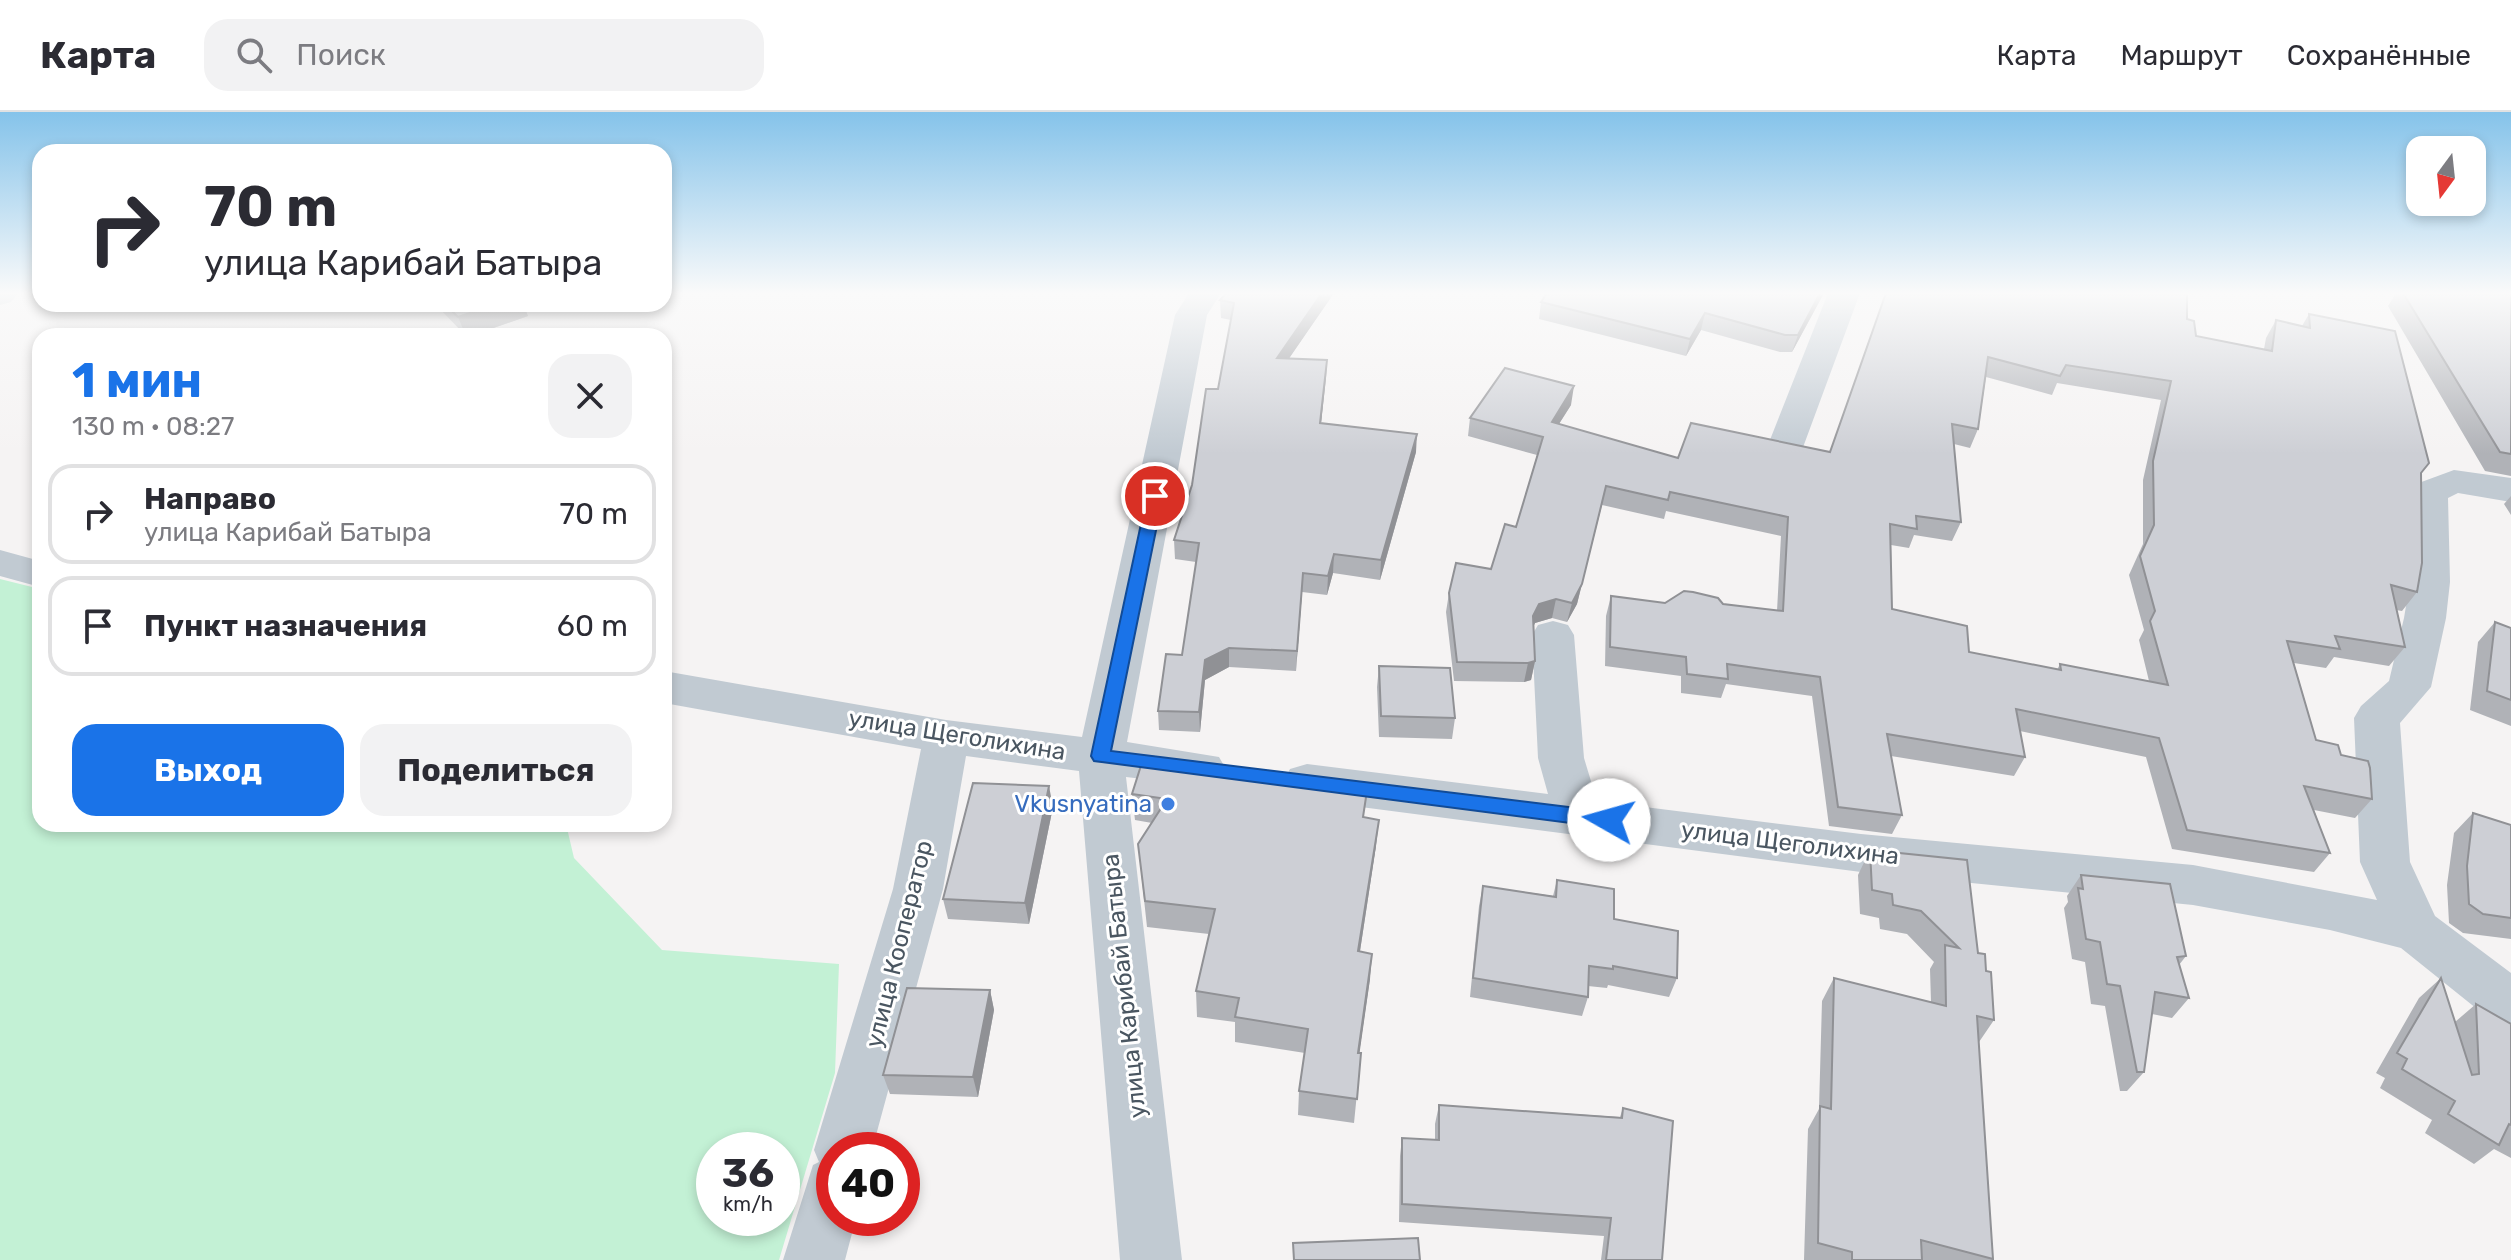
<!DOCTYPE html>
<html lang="ru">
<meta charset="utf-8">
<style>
:root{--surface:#fff;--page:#f2f2f3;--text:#2b2b33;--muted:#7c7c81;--line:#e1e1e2;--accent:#1a73e8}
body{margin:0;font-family:Rubik,sans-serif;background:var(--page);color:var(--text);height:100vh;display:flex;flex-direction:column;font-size:30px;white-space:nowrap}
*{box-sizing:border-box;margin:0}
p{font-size:26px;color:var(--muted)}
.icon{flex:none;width:44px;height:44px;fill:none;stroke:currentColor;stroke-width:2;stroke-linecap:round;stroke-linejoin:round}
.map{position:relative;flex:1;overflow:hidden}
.drawer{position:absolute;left:32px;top:216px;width:640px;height:504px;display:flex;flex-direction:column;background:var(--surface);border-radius:24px;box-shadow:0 4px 12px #0003}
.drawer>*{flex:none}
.hud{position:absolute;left:32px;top:32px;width:640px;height:168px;border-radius:24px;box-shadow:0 4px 12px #0003;background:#fff;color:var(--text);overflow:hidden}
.needle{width:52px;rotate:195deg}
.fabs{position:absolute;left:2406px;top:24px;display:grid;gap:16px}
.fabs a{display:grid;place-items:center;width:80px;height:80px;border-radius:16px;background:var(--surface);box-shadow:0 4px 12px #0003;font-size:40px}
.speed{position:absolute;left:696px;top:1020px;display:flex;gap:16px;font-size:40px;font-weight:700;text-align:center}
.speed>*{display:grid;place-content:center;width:104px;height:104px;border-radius:50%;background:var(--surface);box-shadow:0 4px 12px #0003;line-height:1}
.speed small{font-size:20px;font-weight:400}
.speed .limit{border:12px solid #d22;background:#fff;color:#111}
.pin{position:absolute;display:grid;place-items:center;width:68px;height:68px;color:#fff;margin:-34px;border:4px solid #fff;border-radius:50%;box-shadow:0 2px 8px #0007}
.me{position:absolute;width:88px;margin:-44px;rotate:277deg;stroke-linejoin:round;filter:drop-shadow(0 0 6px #0008)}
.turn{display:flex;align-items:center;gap:28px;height:168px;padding:0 40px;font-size:36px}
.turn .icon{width:104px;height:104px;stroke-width:2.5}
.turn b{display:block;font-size:56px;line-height:68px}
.round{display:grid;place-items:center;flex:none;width:84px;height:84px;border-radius:24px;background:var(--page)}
.overview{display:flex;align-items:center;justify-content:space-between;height:136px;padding:0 40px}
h1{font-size:48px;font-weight:700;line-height:60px;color:var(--accent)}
.cta{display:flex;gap:16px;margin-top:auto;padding:16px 40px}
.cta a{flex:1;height:92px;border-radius:24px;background:var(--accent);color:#fff;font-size:32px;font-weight:700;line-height:92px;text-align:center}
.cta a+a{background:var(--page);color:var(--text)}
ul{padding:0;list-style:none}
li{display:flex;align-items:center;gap:24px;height:100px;margin:0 16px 12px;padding:0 24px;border:4px solid var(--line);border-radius:24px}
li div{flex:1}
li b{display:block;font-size:30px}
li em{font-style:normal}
header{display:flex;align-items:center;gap:48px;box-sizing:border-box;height:112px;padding:0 40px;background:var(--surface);border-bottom:2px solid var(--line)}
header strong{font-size:38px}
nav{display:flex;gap:44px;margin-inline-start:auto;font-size:28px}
.search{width:560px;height:72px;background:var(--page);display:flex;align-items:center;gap:20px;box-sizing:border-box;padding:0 28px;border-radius:24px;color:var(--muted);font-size:30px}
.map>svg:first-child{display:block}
.green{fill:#c3f1d5;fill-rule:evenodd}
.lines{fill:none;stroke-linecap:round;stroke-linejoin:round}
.minor{fill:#c1cad2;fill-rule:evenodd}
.wall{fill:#b0b2b7;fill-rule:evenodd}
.shaded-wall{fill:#909195}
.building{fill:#cdcfd5;stroke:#909195;stroke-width:2;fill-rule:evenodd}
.route{fill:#1a73e8;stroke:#114b97;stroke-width:2}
.shop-dot{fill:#3f7fe0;stroke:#fff;stroke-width:3}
.labels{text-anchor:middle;stroke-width:6;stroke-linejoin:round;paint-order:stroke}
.street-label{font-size:24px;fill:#4a5661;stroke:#fff}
.shop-label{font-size:24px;fill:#366cbe;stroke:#fff;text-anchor:end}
</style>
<header>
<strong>Карта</strong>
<div class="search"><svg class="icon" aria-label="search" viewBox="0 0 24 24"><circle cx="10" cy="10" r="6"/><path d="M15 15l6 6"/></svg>Поиск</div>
<nav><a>Карта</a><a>Маршрут</a><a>Сохранённые</a></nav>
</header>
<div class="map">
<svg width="2511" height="1148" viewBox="0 0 2511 1148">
<rect width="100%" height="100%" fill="#f5f3f3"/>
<path class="green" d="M0 467 40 477V712H566L574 746 662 838 839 852 835 961 779 1148H0ZM714 1038H782V1106H714Z"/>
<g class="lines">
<path class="minor" d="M0 181H18L11 190 0 193Z
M1189 181H1221L1207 203 1127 630 1219 645 1226 657 1219 669 1203 674 1126 665 1182 1148H1120L1079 659 966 644 943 777 872 1038H834V1106H856L845 1148H783L813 1053 819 1050 814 1038 893 777 921 637 664 591V559L946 608 1082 625 1175 203Z
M1828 181H1860L1802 338 1797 346 1784 349 1771 346 1766 338Z
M2454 358 2511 366V390L2458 381 2448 386 2450 470 2446 506 2431 575 2400 611 2410 750 2435 804 2511 861V915L2492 909 2401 836 2330 818 2193 793 1861 760 1307 688 1290 683 1283 670 1290 657 1307 652 1548 682 1538 646 1532 523 1538 513 1553 509 1568 513 1574 523 1584 646 1597 689 1861 722 2193 753 2377 788 2360 750 2354 606 2361 594 2389 569 2404 506 2410 470V380L2416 372Z
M0 438 40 449V475L0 464Z"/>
</g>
<path class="wall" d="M1334 181 1289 246 1327 248 1321 311 1416 340 1380 468 1333 461 1327 483 1302 480 1296 559 1229 555 1205 568 1200 620 1159 618 1158 599 1182 543 1196 450 1175 447 1174 428 1192 373 1218 277 1231 208 1221 206 1220 188Z
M1824 181 1792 240H1780L1701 218 1686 244 1539 207 1541 190Z
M1886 181 2187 207 2196 224 2264 237 2266 226 2276 208 2302 214 2309 202 2421 363 2417 480 2402 499 2396 498 2405 535 2389 554 2334 545 2326 556 2294 551 2316 628 2341 643 2372 687 2355 706 2314 698 2330 741 2314 760 2172 737 2146 645 2020 619 2025 645 2014 664 1891 644 1902 703 1892 722 1829 714 1812 584 1726 572 1721 586 1681 581V564L1605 554 1606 504 1611 484 1665 491 1723 492 1777 499 1781 424 1666 399 1664 407 1602 393 1577 492 1567 510 1552 506 1535 511 1533 515 1535 549 1531 568 1524 570 1454 569 1446 500 1449 481 1491 457 1516 415 1537 343 1468 324 1470 306 1571 293 1559 312 1678 346 1830 340ZM1986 265 2052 283 2057 271 2161 288 2143 368V432L2129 463 2144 518 2139 528 2149 569 2060 552 2057 558 1969 540 1892 497 1891 433 1909 436 1914 423 1952 429 1961 410 1954 332 1970 336 1978 317Z
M2396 181H2511V364L2485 359 2388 194Z
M435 192H523L528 204 470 224H466Z
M2511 384V403L2504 392Z
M2495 510 2511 516V614L2470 598 2478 530Z
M1379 554 1455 606 1452 627 1379 625 1377 575Z
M1132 682 1365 706 1376 734 1360 839 1370 867 1359 941H1361L1354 1011 1298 1003 1299 979 1305 941 1235 930V910L1197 905 1196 879 1209 822 1147 815 1138 732 1152 711 1135 708Z
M1053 695 1029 812 948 807 943 787Z
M2473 701 2511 713V827L2463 821 2449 811 2447 773 2454 721Z
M1870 738 1978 841 1986 859 1994 908 1979 930 1993 1148H1804L1808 1017 1819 997 1822 889 1834 866 1931 890 1930 857 1934 850 1907 822 1880 817 1879 806 1860 802 1858 763Z
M2081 763 2186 844 2179 853 2189 886 2172 906 2152 902 2144 960 2127 979H2120L2105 894 2091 892 2085 850 2072 847 2064 796 2068 790 2067 784Z
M1557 768 1614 807 1677 866 1669 885 1608 873 1607 876 1588 874V885L1582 904 1470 885 1479 794 1483 774 1553 784Z
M2441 866 2455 910 2476 892 2511 912V1046L2494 1037 2474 1052 2425 1021 2432 1008 2380 976 2385 966 2376 961 2419 886Z
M990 878 994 898 978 985 890 982 883 963Z
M1439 993 1620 1005 1623 996 1662 1148H1601L1604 1124 1399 1110 1400 1044 1402 1026 1435 1028V1012Z"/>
<path class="shaded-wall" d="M1322 181H1334L1277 264V246Z
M1820 181H1824L1792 240 1798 223Z
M497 192H523L528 204 470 224H466L458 205Z
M1705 201 1701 218 1686 244 1690 227Z
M1327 248 1326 266 1319 330 1320 311Z
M1574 274 1571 293 1548 329 1552 310Z
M1417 322 1416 340 1380 468 1381 448Z
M1606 374 1577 492 1567 510 1572 491Z
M1334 442 1333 461 1327 483 1328 464Z
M1303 461 1302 480 1296 559 1297 539Z
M1556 487 1552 506 1535 511 1529 523 1533 504 1539 492Z
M1229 536V555L1205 568 1200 620 1199 600 1205 548Z
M1535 549 1531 568 1524 570 1528 551Z
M1049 674 1053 695 1029 812 1025 791Z
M1379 708 1376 734 1356 865 1358 839Z
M1372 842 1370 867 1356 966 1358 941Z
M990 878 994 898 978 985 973 965Z"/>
<path class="building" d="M1226 181H1322L1277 246 1327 248 1320 311 1417 322 1381 448 1334 442 1328 464 1303 461 1297 539 1229 536 1205 548 1199 600 1158 599 1166 542 1182 543 1199 431 1174 428 1192 373 1206 277H1218L1234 191 1220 188Z
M1547 181H1820L1798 223H1785L1705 201 1690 227 1541 190Z
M1886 181H2187V207L2194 209 2196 224 2272 239 2276 208 2310 216 2309 202 2395 219 2429 351 2421 361 2422 451 2417 480 2391 473 2405 535 2335 524 2340 537 2287 529 2316 628 2338 633 2341 643 2368 649 2370 656 2372 687 2304 674 2330 741 2187 718 2159 626 2016 597 2025 645 1887 622 1902 703 1838 695 1820 565 1727 552 1728 567 1687 562 1686 545 1610 535 1611 484 1665 491 1684 479 1693 480 1718 486 1723 492 1783 499 1788 405 1670 380 1668 388 1606 374 1582 472 1572 491 1556 487 1539 492 1533 504 1535 549 1528 551 1457 550 1449 481 1456 451 1491 457 1505 412 1516 415 1543 325 1470 306 1505 256 1574 274 1552 310 1678 346 1691 311 1830 340ZM1988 245 2060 264 2066 253 2171 269 2153 349 2154 413 2140 444 2155 499 2150 509 2168 573 2060 552 2061 558 1969 540 1967 514 1892 497 1890 412 1917 417 1916 404 1961 410 1952 312 1978 317Z
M2403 181H2511V342L2500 340Z
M445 192H497L458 205Z
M2495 510 2511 516V588L2487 579Z
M1379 554 1450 556 1455 606 1381 604Z
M1144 644 1368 672 1363 705 1379 708 1358 839 1372 842 1358 941H1361L1357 987 1299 979 1308 917 1235 905 1239 886 1196 879 1215 797 1145 789 1138 732 1167 687 1132 682Z
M973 671 1049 674 1025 791 943 787Z
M2473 701 2511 713V806L2483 802 2469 792 2467 754Z
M1870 738 1967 748 1978 841 1985 842 1986 859 1991 860 1994 908 1977 904 1993 1147 1921 1128 1922 1148H1852V1140L1818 1131 1820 994 1831 997 1834 866 1946 894 1945 833 1959 836 1921 799 1893 793 1892 782 1872 778Z
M2081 763 2170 772 2186 844 2177 845 2189 886 2155 880 2144 960H2137L2120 874 2107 872 2100 830 2086 827 2078 776 2083 777Z
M1557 768 1614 777V807L1678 819 1677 866 1613 854V857L1589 854 1588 885 1473 866 1483 774 1556 785Z
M2441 866 2472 963 2479 962 2476 892 2511 912V1013L2509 1012 2499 1033 2448 1002 2455 989 2402 957 2407 947 2397 941Z
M907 876 990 878 973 965 883 963Z
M1439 993 1622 1006 1623 996 1673 1009 1662 1148H1606L1611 1106 1402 1092V1026L1439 1028Z
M1418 1126 1420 1148H1294L1293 1131Z"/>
<linearGradient id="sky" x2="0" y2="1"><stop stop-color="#85c3ea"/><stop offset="0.53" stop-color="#fafafa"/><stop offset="1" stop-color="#fafafa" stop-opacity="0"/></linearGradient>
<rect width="2511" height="342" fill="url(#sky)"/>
<path class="route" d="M1155 379 1163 384 1111 639 1609 700 1616 703 1619 708 1616 714 1609 716 1094 649 1091 644 1147 384Z"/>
<circle class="shop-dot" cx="1168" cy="692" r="8"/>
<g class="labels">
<g class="street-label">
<text transform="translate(957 623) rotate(9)" y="8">улица Щеголихина</text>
<text transform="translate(1790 731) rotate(7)" y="8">улица Щеголихина</text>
<text transform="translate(899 832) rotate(-76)" y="8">улица Кооператор</text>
<text transform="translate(1124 874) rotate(-96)" y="8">улица Карибай Батыра</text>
</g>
<g class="shop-label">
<text x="1152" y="700">Vkusnyatina</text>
</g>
</g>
</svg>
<div class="fabs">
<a><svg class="needle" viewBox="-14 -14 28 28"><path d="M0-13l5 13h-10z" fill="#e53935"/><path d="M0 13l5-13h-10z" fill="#7c7c81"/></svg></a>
</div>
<div class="speed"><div>36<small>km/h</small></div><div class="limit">40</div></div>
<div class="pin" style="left:1155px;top:384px;background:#d93025"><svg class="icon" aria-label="arrive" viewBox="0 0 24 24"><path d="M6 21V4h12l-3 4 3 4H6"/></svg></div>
<svg class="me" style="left:1609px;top:708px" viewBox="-20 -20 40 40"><circle r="19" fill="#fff"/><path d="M0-13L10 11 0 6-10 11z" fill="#1a73e8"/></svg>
<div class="hud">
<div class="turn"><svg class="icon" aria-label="right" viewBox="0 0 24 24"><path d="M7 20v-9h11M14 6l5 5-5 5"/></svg><div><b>70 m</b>улица Карибай Батыра</div></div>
</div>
<section class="drawer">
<div class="overview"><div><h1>1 мин</h1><p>130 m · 08:27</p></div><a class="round"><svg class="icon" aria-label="close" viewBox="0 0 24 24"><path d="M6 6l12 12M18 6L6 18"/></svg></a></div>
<ul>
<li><svg class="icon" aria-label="right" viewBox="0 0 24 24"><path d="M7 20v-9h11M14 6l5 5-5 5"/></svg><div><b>Направо</b><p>улица Карибай Батыра</p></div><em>70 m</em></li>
<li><svg class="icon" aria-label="arrive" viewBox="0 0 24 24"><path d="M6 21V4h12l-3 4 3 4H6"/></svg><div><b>Пункт назначения</b></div><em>60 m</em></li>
</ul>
<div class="cta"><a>Выход</a><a>Поделиться</a></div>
</section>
</div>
